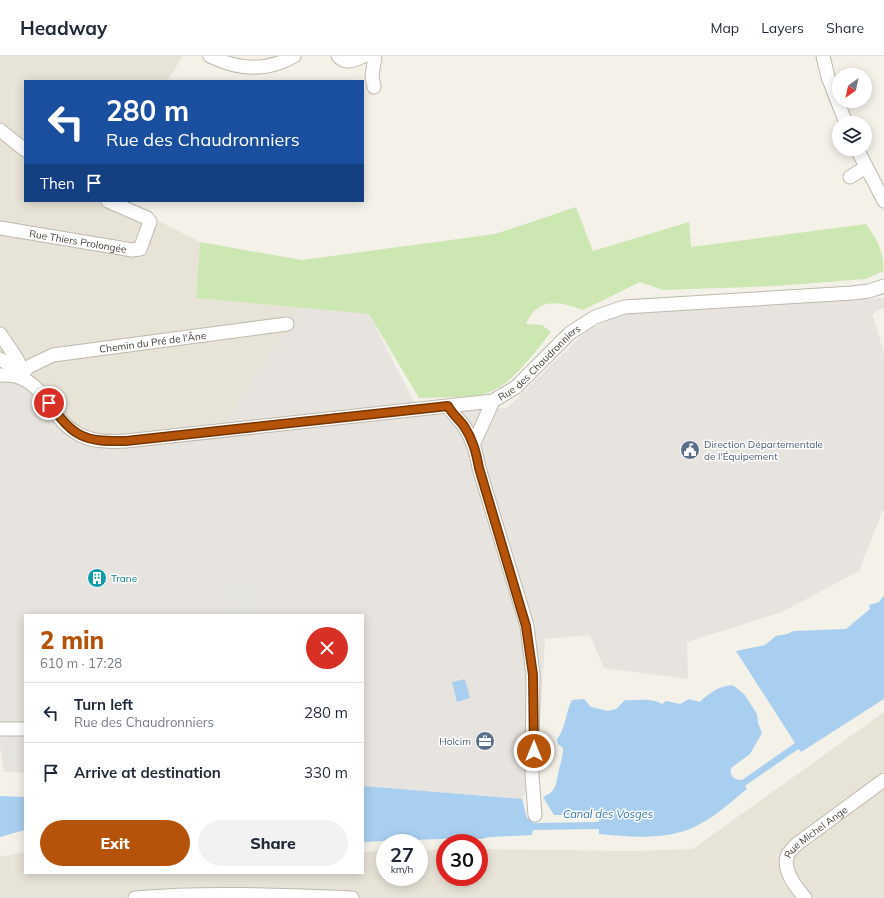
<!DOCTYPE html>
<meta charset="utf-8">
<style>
:root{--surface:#fff;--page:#f2f2f3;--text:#1f2937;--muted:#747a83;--line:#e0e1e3;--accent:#b45309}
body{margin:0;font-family:Mulish,sans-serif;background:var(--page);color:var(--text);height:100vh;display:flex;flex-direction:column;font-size:15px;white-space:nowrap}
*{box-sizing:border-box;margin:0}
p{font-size:13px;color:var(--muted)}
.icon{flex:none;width:22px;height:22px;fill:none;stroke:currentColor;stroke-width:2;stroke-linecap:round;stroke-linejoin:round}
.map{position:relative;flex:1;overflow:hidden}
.sheet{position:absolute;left:24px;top:558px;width:340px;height:260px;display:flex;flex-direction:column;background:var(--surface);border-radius:0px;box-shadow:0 2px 10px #0003}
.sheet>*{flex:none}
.guide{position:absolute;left:24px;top:24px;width:340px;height:122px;border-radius:0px;box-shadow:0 2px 10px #0003;background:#1a4fa0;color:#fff;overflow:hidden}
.needle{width:26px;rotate:213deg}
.tools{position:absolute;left:832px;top:12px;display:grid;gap:8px}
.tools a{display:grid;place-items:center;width:40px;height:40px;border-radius:50%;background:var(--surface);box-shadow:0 2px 10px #0003;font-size:20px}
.speed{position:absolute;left:376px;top:778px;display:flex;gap:8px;font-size:20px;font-weight:700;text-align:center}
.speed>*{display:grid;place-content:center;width:52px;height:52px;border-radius:50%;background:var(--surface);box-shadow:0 2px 10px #0003;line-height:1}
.speed small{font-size:10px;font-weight:400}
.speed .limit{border:6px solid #d22;background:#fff;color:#111}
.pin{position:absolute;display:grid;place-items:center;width:34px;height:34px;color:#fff;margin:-17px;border:2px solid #fff;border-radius:50%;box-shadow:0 1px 4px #0007}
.me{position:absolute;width:44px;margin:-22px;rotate:0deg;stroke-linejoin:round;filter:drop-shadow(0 0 3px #0008)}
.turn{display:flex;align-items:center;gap:14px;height:84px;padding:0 16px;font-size:18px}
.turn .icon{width:52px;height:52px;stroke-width:2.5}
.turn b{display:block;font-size:28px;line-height:34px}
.then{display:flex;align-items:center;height:38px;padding:0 16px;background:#0003;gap:8px;font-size:15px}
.round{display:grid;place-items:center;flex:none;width:42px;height:42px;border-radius:21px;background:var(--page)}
.overview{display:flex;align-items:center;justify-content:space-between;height:68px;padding:0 16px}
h1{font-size:24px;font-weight:800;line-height:30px;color:var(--accent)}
.button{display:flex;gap:8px;margin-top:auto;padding:8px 16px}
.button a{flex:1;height:46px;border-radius:24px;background:var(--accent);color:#fff;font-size:16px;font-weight:800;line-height:46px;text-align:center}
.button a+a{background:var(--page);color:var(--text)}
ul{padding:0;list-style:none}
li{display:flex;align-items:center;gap:12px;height:60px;padding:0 16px;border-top:1px solid var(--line)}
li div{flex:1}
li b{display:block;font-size:15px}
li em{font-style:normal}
header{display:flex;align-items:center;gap:24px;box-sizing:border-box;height:56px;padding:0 20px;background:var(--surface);border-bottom:1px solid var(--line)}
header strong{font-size:19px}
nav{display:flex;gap:22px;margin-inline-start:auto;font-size:14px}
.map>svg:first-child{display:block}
.residential{fill:#e8e3d7}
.industrial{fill:#e7e3de}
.green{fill:#cde7b3}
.parking{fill:#e6e4e1}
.water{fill:#a8cfef}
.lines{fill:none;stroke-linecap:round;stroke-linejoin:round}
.minor-casing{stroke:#bfb9ac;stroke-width:15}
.minor{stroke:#fff;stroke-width:13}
.route-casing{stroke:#753606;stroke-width:10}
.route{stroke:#b45309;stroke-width:7}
.labels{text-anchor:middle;stroke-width:3;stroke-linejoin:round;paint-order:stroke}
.street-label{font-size:10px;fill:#484238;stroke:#fff}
.service-label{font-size:10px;fill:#4e5e75;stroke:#fff;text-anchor:start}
.culture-label{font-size:10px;fill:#0d838f;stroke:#fff;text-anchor:start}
.water-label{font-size:11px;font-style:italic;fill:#3377b1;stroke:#fff}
</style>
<header>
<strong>Headway</strong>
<nav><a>Map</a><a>Layers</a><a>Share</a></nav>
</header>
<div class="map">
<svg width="884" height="842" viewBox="0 0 884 842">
<rect width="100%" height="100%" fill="#f4f1e9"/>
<path class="residential" d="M0 0H183L167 25H25V145H119L200 186 196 242 300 251 222 373 71 382 4 301H0Z
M884 656V842H0V801L25 796V817H363V796L385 795V821H419V794H445V821H479V793L633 795 693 793Z"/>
<path class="industrial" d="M884 242V251L872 258 884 297V455L882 456 859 515 782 556 687 586 688 623 604 612 590 579 545 583 537 715 522 743 363 730V559H25V717L4 716 0 690V301H4L71 382 222 373 300 251 369 258 414 346 507 352 586 275 614 261 648 253Z"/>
<path class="green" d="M576 151 593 195 689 166 691 191 866 168C877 183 884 195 883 215L866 223 775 230 663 234 640 226 583 254C560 246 538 240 526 268L542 269 551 276C534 297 509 334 480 339 461 342 439 341 419 342L369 258 196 242 200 186 302 204 495 178Z"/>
<path class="parking" d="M250 515 265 559H231L218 525Z
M4 676 25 678V708L8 707Z"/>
<path class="water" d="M884 540V643L801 696 799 693 794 696 749 727 745 730 747 733C732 745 717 759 700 768 671 785 632 781 599 778V773L533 774 532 779 490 781 481 783 467 782 363 786V730L522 743 527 762 532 764 533 767 599 766V757L596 754 581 759H554L543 741C556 736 556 729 558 718 560 708 563 702 563 692L558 688 557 683C565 675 566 655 572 644L584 643 591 651 608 655 616 653 625 644C640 645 648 641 662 648L666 645 680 648 689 643 700 646C707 638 724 627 734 630L744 638 757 658 758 667 762 677 750 698 731 712C729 721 735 724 742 724L795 687 736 595 765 589 776 580 787 578 794 575 846 573 870 553 869 549 879 546Z
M465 623 470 642 457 646 452 626Z
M0 740 25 741V774L0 781Z"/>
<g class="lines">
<g class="minor-casing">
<g id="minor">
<path d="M210 0C238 14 266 16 294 0"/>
<path d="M338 0C346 9 354 4 364 0"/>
<path d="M823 0 828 21 846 67"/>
<path d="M374 31 372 20 375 0"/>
<path d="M0 74 25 94"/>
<path d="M857 93 884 145"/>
<path d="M850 121 866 111"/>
<path id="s1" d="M0 172 132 194 140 193 150 166 147 162 108 145"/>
<path d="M0 278 17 303 23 317"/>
<path id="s2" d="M0 303 23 317 28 311 53 299 287 268"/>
<path id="s3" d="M0 319C7 319 15 319 21 322 46 332 53 363 75 376 90 386 108 386 126 385L493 345 516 331 570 277 595 261 624 251 852 237 869 235 884 230"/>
<path d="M448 350C452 358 459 363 464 370 473 384 476 396 479 412L527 570 533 619 532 719 535 759"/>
<path d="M474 387 493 345"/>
<path d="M0 673H25"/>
<path d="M135 842C207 836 279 839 352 842"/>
<path id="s4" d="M805 842C796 831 781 813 788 798 790 795 794 791 797 788L884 724"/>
</g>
</g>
<use href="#minor" class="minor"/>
</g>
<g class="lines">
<g class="route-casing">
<path id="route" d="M49 347C74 381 83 386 126 385L448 350C452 358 459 363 464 370 473 384 476 396 479 412L526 570 533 619 534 695"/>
</g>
<use href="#route" class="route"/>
</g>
<defs>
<g id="civic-disc" transform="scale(1)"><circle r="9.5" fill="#5c6f8a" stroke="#fff"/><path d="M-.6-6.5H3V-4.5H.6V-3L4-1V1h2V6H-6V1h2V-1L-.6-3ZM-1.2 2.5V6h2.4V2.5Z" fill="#fff"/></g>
<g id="building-disc" transform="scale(1)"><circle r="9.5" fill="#0f9aa8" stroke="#fff"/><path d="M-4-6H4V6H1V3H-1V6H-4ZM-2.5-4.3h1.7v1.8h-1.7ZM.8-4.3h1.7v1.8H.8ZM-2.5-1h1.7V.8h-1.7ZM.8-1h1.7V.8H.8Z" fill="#fff"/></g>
<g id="office-disc" transform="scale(1)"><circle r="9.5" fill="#5c6f8a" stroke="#fff"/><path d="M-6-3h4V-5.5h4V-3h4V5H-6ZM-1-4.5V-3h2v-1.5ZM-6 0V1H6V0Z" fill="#fff"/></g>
</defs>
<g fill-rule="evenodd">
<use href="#civic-disc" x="690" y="394"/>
<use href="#building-disc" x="97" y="522"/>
<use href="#office-disc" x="485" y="685"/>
</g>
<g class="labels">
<g class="street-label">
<text dy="4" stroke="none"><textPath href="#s1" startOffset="79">Rue Thiers Prolongée</textPath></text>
<text dy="4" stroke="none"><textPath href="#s2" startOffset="163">Chemin du Pré de l'Âne</textPath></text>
<text dy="4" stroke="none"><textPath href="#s3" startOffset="581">Rue des Chaudronniers</textPath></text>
<text dy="4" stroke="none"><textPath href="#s4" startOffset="85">Rue Michel Ange</textPath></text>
</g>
<g class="service-label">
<text x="704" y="392">Direction Départementale<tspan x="704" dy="12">de l'Équipement</tspan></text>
<text x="471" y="689" text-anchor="end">Holcim</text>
</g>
<g class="culture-label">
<text x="111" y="526">Trane</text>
</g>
<g class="water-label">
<text x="608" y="762">Canal des Vosges</text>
</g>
</g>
</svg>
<div class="tools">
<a><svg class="needle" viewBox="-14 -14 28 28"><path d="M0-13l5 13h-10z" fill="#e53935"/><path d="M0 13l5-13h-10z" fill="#747a83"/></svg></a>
<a><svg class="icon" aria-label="layers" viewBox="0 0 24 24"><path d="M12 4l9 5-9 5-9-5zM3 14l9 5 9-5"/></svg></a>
</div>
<div class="speed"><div>27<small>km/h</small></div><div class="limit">30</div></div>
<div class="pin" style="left:49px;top:347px;background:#d93025"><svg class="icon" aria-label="arrive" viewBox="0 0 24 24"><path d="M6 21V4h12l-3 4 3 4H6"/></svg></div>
<svg class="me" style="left:534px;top:695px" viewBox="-20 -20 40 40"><circle r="17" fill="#b45309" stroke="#fff" stroke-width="3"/><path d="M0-11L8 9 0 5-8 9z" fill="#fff"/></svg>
<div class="guide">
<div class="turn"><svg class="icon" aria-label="left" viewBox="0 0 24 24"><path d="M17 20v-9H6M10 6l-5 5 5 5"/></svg><div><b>280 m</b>Rue des Chaudronniers</div></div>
<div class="then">Then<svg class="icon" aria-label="arrive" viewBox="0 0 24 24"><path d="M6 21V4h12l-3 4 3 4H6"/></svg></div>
</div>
<section class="sheet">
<div class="overview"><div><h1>2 min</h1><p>610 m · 17:28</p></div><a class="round" style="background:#d93025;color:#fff"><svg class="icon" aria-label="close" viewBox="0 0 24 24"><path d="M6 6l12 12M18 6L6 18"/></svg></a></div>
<ul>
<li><svg class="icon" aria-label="left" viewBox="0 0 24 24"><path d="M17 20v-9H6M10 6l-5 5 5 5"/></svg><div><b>Turn left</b><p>Rue des Chaudronniers</p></div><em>280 m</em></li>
<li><svg class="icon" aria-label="arrive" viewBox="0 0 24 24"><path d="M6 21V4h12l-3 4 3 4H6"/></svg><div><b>Arrive at destination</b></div><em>330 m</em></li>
</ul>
<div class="button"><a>Exit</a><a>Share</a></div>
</section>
</div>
